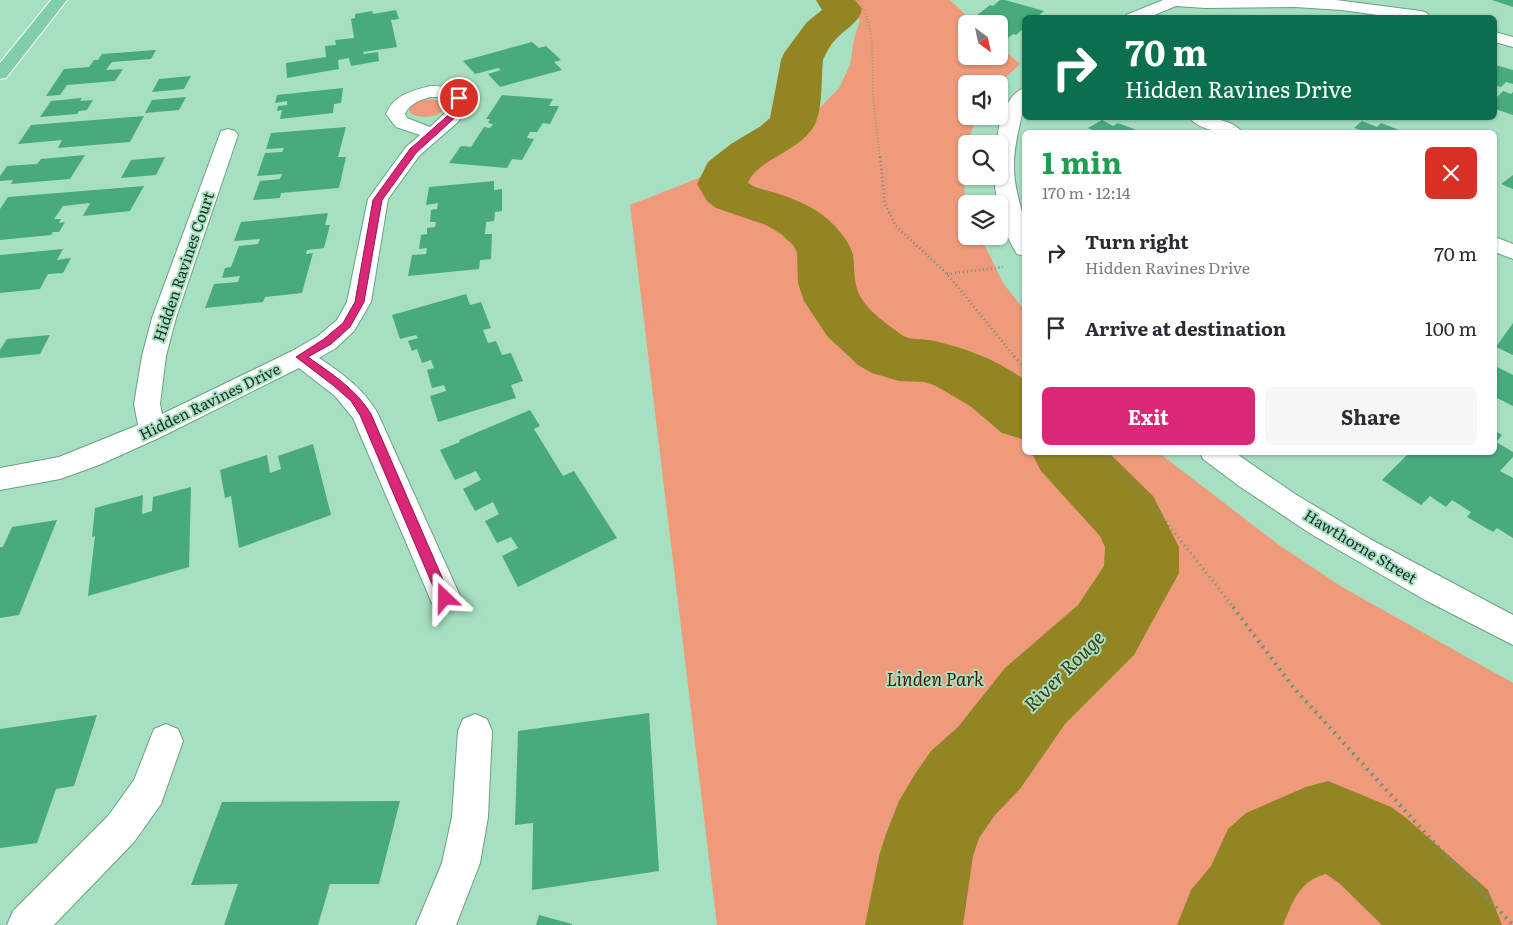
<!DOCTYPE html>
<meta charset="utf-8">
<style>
:root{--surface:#fff;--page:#f7f7f7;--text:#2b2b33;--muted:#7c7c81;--accent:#db2777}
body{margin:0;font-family:Literata,serif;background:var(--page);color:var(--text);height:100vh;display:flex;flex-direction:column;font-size:19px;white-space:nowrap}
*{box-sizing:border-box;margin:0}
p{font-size:16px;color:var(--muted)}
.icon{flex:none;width:28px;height:28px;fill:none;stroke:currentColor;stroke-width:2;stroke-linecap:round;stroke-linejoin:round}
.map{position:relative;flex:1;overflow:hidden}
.details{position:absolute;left:1022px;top:130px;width:475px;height:325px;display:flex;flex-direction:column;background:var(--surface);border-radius:8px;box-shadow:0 1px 4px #0004}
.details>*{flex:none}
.top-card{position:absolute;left:1022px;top:15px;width:475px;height:105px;border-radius:8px;box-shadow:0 1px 4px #0004;background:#0b6e4f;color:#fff;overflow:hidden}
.needle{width:32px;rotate:147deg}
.tools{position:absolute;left:958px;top:15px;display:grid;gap:10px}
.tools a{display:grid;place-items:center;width:50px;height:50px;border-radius:8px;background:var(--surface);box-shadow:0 1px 4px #0004;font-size:25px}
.pin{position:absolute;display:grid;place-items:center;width:42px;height:42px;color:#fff;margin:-21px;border:2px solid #fff;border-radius:50%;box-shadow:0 1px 5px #0007}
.me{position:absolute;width:55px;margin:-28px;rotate:337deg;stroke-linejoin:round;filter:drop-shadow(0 0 4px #0008)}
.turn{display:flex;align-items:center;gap:18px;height:105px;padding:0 20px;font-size:22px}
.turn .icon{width:65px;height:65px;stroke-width:2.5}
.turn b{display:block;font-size:35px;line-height:42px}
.round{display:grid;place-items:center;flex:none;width:52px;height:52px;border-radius:8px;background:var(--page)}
.summary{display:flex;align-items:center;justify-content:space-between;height:85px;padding:0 20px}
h1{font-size:30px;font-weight:700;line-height:38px;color:#1e9e55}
.primary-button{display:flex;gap:10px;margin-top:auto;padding:10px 20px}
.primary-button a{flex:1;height:58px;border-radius:8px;background:var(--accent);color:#fff;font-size:20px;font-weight:700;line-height:58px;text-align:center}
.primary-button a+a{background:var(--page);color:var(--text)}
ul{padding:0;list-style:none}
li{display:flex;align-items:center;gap:15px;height:75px;padding:0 20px}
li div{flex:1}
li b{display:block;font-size:19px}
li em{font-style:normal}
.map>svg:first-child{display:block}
.green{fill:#ee9a7b}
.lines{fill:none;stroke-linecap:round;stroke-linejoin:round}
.river{fill:#938523;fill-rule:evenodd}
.building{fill:#48aa7d}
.minor-casing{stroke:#6aa084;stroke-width:2}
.major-casing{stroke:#fff;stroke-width:2}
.path-far3{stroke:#69937c;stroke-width:2;stroke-dasharray:0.5 2.5;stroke-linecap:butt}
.path-far2{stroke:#69937c;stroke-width:2.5;stroke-dasharray:1 3;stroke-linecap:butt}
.path-far1{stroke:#69937c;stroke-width:3;stroke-dasharray:1 4;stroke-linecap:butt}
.path{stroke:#69937c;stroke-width:4;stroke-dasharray:2 5;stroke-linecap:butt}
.minor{fill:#fff;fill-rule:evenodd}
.major{fill:#82cdae;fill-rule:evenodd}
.route{fill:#db2777;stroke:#8e194d}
.labels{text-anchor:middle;stroke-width:4;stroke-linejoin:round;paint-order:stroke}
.street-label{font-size:15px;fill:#182f23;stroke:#a7dfc1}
.near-park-label{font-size:18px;font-style:italic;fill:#4f1903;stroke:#a7dfc1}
.near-water-label{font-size:19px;font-style:italic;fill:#403a12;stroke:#a7dfc1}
</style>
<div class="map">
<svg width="1513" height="925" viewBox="0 0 1513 925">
<rect width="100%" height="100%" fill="#a7dfc1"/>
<path class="green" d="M835 0H950L975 24H966V56H999V46L1020 64 999 84H966V116H978C957 158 966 192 966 236H980L1003 283 1025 311V452L1159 453 1279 545 1342 587 1513 683V925H717L630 205 737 163 771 139 814 114 839 88 850 65 854 39 860 20 845 6Z
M432 99 444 102 446 106C441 118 422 119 411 114L409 110 416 102Z"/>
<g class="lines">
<path class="river" d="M816 0H855L862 9C859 23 845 29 836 39 830 45 826 53 823 60 821 79 823 104 816 122 804 151 756 159 748 183 757 189 766 190 776 193 798 200 819 209 835 226 842 234 851 245 853 255 855 269 853 283 860 296 868 311 888 325 902 335 910 341 924 338 935 341 968 349 997 360 1025 380V440L1002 433 970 406 936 386 924 382 899 381 872 373 858 365 827 336 804 301 798 283 797 253 794 246 781 234 766 225 716 208 707 201 697 184 708 162 731 144 761 126 770 118 781 60 784 53 807 22 822 10Z
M1031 452H1108L1153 496 1179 547V573L1134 655 1065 724 1020 789 995 815 979 838 973 856 963 925H865L879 856 886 834 899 801 915 774 931 751 958 727 1005 668 1078 605 1104 566 1105 547 1100 536 1041 471Z
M1328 781 1391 807 1405 817 1488 890 1502 925H1382L1339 883 1326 874C1299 881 1293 901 1283 925H1177L1191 890 1211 866 1228 829 1246 813 1306 787Z"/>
</g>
<path class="building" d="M1000 0H1005L1044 11 1036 18H1025V27L1016 35 1013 34 1008 38 999 35V24H983L975 20 979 17 976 16 990 5 993 6Z
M1492 0H1513V7Z
M396 10 399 19 391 20 397 47 363 52 364 54 378 52 379 61 351 66 349 58 338 60 339 69 287 78 286 63 326 57 325 46 336 45 335 40 354 38 351 19 355 18V14L372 11 373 14Z
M532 42 539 48 546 46 561 60 554 62 562 70 500 87 488 74 501 70 498 68 475 74 463 61Z
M156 50 151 59 112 62 106 70 123 69 115 81 67 85 60 95 46 96 64 69 89 67 94 60H98L102 54Z
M1495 65 1513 70V84L1506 82 1501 87 1495 85Z
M191 76 184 89 152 92 159 79Z
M343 88 341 103 334 104 333 113 280 119 282 110 277 111 278 106 287 105V101L275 103 277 95Z
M1503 91 1511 94 1513 92V115L1495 109V99Z
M502 95 553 99 549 106H559L550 124 543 123 537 132H530L527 138 534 139 522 160 512 159 507 168 449 163 461 146 471 147 484 127 490 128 493 124 488 123 490 119H486Z
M186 97 179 110 145 113 152 100Z
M82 98 80 101 93 100 87 110 79 111 77 114 40 117 51 101Z
M144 116 130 142 58 148 62 140 18 144 31 125Z
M1102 120 1113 126 1118 123 1142 132H1097L1088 128Z
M1362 121 1377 127 1381 123 1404 132H1366L1354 128Z
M346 127 338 157H346L339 188 281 193 280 198 253 200 260 181 280 179 282 174 257 176 265 153 282 152 284 148 266 149 271 133Z
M85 155 70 179 11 184 13 180 0 181V176L7 166 37 164 41 159Z
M165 157 156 175 121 178 131 160Z
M1513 175V189L1501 184Z
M494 181V190L502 189V211L495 212 494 221 486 222 485 234H492L491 259 480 260 479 269 408 276 412 255 426 254 427 248 419 249 421 235 427 234V228L435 227 436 222H430L431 210 437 209 438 203 426 205 429 187Z
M144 186 130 211 83 216 90 203 63 206 54 219H61L59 223 65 222 59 232H53L51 235 0 240V209L8 197Z
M328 213 325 225H330L324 248 307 250 306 254 313 253 302 293 265 297 263 302 205 308 214 284 238 282 240 276 222 278 225 268 231 267 239 246 258 244 260 239 234 241 241 222Z
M63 249 57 260 71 258 63 273 48 274 40 289 0 293V255Z
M466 294 470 305 481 302 491 328 483 330 488 343 496 341 502 355 511 353 523 381 511 385 516 398 438 422 430 396 446 391 444 385 432 388 427 370 434 368 431 360 422 363 417 349 412 351 408 341 418 338 416 335 400 339 392 315Z
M1513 323V355L1496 347Z
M50 335 40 354 0 358V350L7 339Z
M1495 366 1513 375V406L1495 397Z
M530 410 540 426 534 429 563 476 574 471 617 538 518 587 502 556 518 548 511 537 497 543 485 521 499 514 493 502 475 511 463 489 481 480 476 471 455 480 440 450 460 442 459 440Z
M1495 431 1502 435 1496 442 1513 452V457L1500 471 1513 478V538L1497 528 1493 532 1467 517 1471 512 1452 500 1446 507 1430 496 1421 505 1382 480 1410 452H1495Z
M313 444 331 515 239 548 231 496 225 498 220 470 267 455 270 473 281 469 278 456Z
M191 487 189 567 88 596 95 536 92 537 95 508 143 495 142 514 152 511 153 497Z
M57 520 19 615 0 618V547H3L12 527Z
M649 713 659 871 532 890 533 823 515 825 518 731Z
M97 715 74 786 56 789 37 843 0 848V729Z
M400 801 379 884H330L318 925H224L238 884 191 885 222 802Z
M539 915 572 924V925H536Z"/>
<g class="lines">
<g class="minor-casing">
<path id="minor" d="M1163 0H1336L1421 11 1427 13 1429 16 1399 18 1342 10 1295 7 1205 8 1176 6 1147 18H1124L1126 15Z
M1495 32 1513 37V47L1495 42Z
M430 86C447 86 460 88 470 103L458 122 420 155 388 199 371 302 354 331 336 348 319 358C342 373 365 390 378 414L461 598 456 608 445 612 434 608 353 418 335 396 299 368 161 437 99 465 60 479 0 490V468L59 457 138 425 134 404 142 356 152 318 221 131 228 129 235 131 238 135 176 318 166 356 160 404 162 414 292 351 318 336 337 320 347 302 368 199 406 147 420 135 396 127 386 114C394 95 411 91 430 86ZM430 97C439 97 445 96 452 103L444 114 430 127 407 118 405 114C409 104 420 100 430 97Z
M1025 88C1025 115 1013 140 1014 168 1014 188 1021 205 1025 225 1027 234 1025 246 1025 256L1017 254C1002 231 996 203 994 176H999V144H996C999 126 1005 93 1025 88Z
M1190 118C1204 116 1233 119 1242 132 1228 134 1199 131 1190 118Z
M1495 237 1513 244V259L1495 252Z
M1200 452H1234L1295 494 1370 539 1513 615V645L1425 600 1311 534 1239 486 1203 459Z
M475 714 487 719 492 731 488 817 480 863 456 925H416L442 863 452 817 458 731 463 719Z
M166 724 178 729 183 741 161 804 134 842 54 925H7L13 911 108 816 134 780 154 729Z"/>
</g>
<g class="major-casing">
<path id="major" d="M51 0H67L6 78 0 79V63Z"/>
</g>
<path class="path-far3" d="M859 0C876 29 872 59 873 92 874 114 878 136 880 158"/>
<path class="path-far2" d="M880 157 885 204 896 226 947 274 1015 357
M947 274 1003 267"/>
<path class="path-far1" d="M1014 356 1025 368
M1101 452 1156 509 1234 608"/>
<path class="path" d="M1233 607 1293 687 1438 847 1513 925"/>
<use href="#minor" class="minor"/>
<use href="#major" class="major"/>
</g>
<path class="route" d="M459 96 462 97 465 103 460 113 416 153 382 200 364 302 350 327 331 344 308 357C332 374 356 389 371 414L451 598 449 602 445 604 440 602 438 598 360 415 351 401 334 386 296 357 324 339 343 323 355 302 373 200 410 149 454 110 457 103 455 98Z"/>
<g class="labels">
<g class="street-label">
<text transform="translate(184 267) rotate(-71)" y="5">Hidden Ravines Court</text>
<text transform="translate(210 402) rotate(-26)" y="5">Hidden Ravines Drive</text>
<text transform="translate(1360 547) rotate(31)" y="5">Hawthorne Street</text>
</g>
<g class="near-park-label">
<text x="935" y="686">Linden Park</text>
</g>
<g class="near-water-label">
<text transform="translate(1064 671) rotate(-45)" y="7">River Rouge</text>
</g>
</g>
</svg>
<div class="tools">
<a><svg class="needle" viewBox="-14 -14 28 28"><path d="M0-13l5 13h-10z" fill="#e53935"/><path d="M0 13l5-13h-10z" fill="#7c7c81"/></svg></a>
<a><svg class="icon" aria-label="sound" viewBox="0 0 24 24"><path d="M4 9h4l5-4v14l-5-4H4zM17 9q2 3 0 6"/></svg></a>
<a><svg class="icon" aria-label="search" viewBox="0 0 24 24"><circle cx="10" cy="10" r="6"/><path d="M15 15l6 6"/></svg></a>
<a><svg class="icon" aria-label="layers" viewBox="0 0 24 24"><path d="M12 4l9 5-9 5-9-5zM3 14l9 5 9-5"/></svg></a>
</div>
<div class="pin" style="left:459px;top:98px;background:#d93025"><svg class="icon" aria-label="arrive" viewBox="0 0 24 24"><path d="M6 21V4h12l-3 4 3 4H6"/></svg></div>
<svg class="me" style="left:445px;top:598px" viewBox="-20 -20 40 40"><path d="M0-17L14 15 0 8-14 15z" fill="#db2777" stroke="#fff" stroke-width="4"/></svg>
<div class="top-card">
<div class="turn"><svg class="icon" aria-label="right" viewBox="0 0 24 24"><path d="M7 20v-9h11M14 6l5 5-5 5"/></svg><div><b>70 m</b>Hidden Ravines Drive</div></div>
</div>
<section class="details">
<div class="summary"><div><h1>1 min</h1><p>170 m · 12:14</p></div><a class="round" style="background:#d93025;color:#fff"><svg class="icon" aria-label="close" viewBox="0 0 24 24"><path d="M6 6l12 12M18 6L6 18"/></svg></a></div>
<ul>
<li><svg class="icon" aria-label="right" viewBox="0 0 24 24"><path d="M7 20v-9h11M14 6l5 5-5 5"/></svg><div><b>Turn right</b><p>Hidden Ravines Drive</p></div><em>70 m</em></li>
<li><svg class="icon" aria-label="arrive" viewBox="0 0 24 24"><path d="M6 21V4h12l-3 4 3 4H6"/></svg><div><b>Arrive at destination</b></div><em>100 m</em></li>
</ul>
<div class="primary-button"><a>Exit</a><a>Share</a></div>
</section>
</div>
